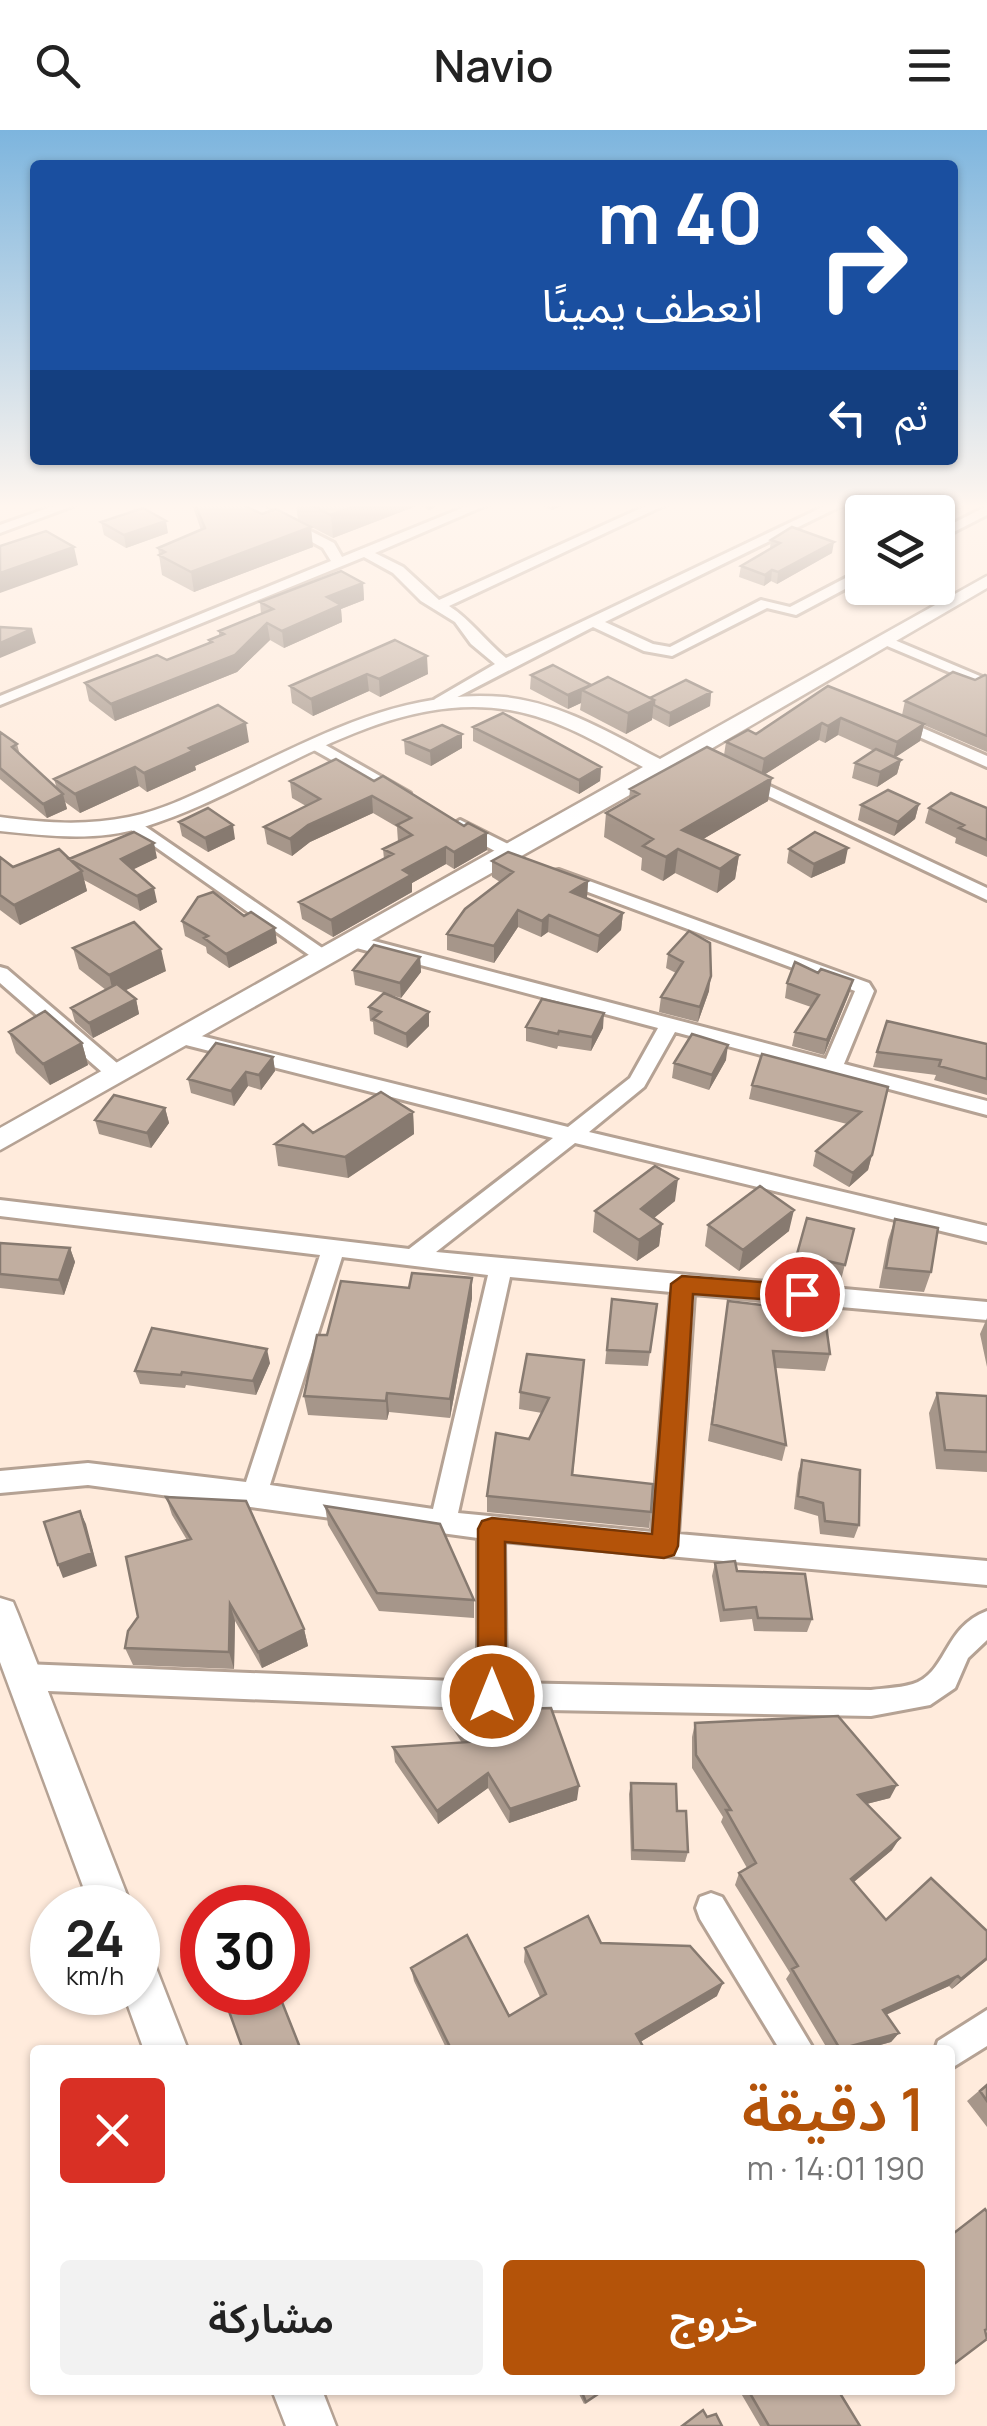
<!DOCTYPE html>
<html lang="ar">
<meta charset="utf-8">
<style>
:root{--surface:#fff;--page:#f2f2f2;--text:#222;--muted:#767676;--accent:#b45309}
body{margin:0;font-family:Manrope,"Noto Sans Arabic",sans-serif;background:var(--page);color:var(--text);direction:rtl;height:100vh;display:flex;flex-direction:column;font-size:38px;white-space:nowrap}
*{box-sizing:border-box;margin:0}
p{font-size:32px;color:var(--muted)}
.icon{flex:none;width:55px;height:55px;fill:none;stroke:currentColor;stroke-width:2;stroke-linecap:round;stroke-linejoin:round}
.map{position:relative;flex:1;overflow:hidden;direction:ltr}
.side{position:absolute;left:30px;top:1915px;width:925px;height:350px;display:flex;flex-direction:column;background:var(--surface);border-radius:10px;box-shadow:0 2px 8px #0004;direction:rtl}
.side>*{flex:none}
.hud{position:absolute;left:30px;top:30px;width:928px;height:305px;border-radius:10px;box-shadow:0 2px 8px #0004;direction:rtl;background:#1a4fa0;color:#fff;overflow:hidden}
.buttons{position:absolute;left:845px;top:365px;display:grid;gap:20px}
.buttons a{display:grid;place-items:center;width:110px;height:110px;border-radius:10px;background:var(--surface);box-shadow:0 2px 8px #0004;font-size:50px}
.speed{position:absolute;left:30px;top:1755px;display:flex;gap:20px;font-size:50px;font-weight:700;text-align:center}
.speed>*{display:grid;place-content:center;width:130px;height:130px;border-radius:50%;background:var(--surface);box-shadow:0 2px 8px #0004;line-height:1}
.speed small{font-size:25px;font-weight:400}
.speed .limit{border:15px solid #d22;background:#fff;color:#111}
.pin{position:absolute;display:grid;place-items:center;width:85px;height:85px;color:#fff;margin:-42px;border:5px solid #fff;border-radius:50%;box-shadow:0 2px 10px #0007}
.me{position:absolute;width:110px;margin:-55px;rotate:0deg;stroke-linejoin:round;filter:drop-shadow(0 0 8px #0008)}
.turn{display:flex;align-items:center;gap:35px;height:210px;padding:0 30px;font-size:45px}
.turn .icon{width:130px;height:130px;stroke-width:2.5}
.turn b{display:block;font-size:70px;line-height:85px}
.then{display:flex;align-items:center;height:95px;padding:0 30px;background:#0003;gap:20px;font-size:38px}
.round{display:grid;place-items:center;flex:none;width:105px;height:105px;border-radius:10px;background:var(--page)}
.overview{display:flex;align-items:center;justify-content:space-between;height:170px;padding:0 30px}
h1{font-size:60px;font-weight:600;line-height:75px;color:var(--accent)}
.action{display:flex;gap:20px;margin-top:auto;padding:20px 30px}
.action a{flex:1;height:115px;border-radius:10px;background:var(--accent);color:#fff;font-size:40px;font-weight:600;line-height:115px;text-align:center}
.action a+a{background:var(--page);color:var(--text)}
header{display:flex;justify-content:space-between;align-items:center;height:130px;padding:0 30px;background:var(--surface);font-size:45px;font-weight:600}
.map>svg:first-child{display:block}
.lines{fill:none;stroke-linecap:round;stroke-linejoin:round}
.street-casing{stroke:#b5a294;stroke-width:6}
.secondary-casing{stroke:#b5a294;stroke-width:5}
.street{fill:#fff;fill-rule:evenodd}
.secondary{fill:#fff;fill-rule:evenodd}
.wall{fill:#a6968a}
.shaded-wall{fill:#877a70}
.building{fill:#c1aea0;stroke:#877a70;stroke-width:2.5}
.route{fill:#b45309;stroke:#753606;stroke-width:2.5}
</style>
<header><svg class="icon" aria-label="menu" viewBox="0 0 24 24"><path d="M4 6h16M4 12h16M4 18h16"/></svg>Navio<svg class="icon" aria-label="search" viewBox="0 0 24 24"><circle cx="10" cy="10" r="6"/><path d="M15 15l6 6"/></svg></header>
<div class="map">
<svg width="987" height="2296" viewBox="0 0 987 2296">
<rect width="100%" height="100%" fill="#ffebdc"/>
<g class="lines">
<g class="street-casing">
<path id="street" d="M59 374H78L0 403V395Z
M242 374H258L334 413 342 427 472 374H489L375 423 403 437 439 470 650 374H667L449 476C471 490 486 512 506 528L829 374H845L605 492 653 514 670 517 761 470 790 477 857 442 862 441V450L796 485 767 478 672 526 644 521 593 497 440 576 433 572 435 569 495 534 471 514 455 492 421 471 393 443 364 427 0 575V566L331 431 323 418Z
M987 376V385L938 410V401Z
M885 506 987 549V558L880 513V507Z
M895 586 987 626V637L890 594V588Z
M312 613H322L410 663 396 666 312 619Z
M742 643 987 758V770L736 651 734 648Z
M136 690 331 824V832H319L130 699 128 695Z
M460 690 518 719 520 723 512 728 506 727 454 699 452 695Z
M559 740 869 853 874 861 844 934 987 971V985L675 902 644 957 589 1002 987 1096V1112L575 1013 436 1122 987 1172V1190L694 1164 678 1404 987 1431V1455L504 1411 506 1553 871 1560C885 1558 905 1558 918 1552 948 1537 945 1497 987 1481V1510L968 1528 955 1558 930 1575 871 1586 492 1579 24 1560 14 1556 10 1547 14 1538 24 1534 478 1552V1408L88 1355 0 1363V1341L88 1333 246 1352 320 1125 0 1086V1070L409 1119 553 1008 178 913 175 908 178 903 185 902 568 997 630 948 658 898 349 816 346 812 355 806 826 929 855 861 553 749V741ZM342 1127 488 1145 433 1379 270 1355ZM510 1147 671 1162 652 1402 458 1383Z
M0 837 7 839 124 939 127 944 124 949H110L0 853Z
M711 1763 722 1767 814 1920H780L700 1789 696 1778 700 1767Z
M987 1880V1916L950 1939V1920H935L938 1911Z"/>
</g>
<g class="secondary-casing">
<path id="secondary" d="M987 446V458L697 627 0 1020V998L643 637C601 615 558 588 510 580 379 558 263 661 144 697 96 712 49 706 0 701V687C45 693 85 696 129 687 164 680 197 663 229 648 317 607 403 558 504 567 559 572 612 604 660 629Z
M0 1468 13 1472 18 1484 132 1778H91L0 1532Z
M138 1824 153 1830 188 1920H144L123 1862H138Z
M272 2260H322L336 2296H286Z"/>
</g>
<use href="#street" class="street"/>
<use href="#secondary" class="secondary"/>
</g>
<path class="wall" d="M192 374H241L313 417 194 462 162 445 158 418 201 400Z
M296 374H442L429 380 419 375 333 408 298 390Z
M538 374H565L552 380Z
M101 392 168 403 126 418 104 405Z
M771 410 832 423 777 454 771 451 764 456 739 447 741 436 770 418Z
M363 453 364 470 341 479 342 492 284 518 270 510 237 542 115 591 89 571 85 553 167 530 210 513 209 510 219 506V501L261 484 260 472Z
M395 510 428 544 380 567 369 561 313 586 292 573 290 556Z
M531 545 650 568 711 562 710 576 669 597 652 588V590L626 604 580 580 581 573 568 579 530 559Z
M987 546V622L924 595 920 611 895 627 901 630 897 644 877 657 852 648 855 633 874 621 838 605 825 613 819 610 765 644 768 671 703 709 739 725 735 749 717 763 675 743 663 751 641 740 642 728 604 707 606 683 629 670 630 659 724 625 726 612 756 604 828 556 902 585 905 571Z
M473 597 601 637 600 651 579 664 473 611Z
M0 602 17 614 20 625 57 659 54 649 249 612 195 636 196 640 147 662 139 656 80 683 65 672 67 679 47 688 0 649Z
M462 604V618L431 636 405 624 404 610Z
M290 651H374L464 696 487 703V720L454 739 446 734 412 753V762L333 807 302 789 299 772 384 729 383 719 398 712 397 697 373 683 310 712 292 726 267 714 264 697 306 676 292 668Z
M919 674 915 689 894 706 858 690 861 675Z
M929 678H987V727L955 713 956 708 925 693Z
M179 692 235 709 208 722 182 706Z
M789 719 845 733 811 748 787 733Z
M0 727 13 737 69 729 157 728 133 739 157 772 140 781 84 750 87 761 20 795 0 780Z
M492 731 588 751 587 767 585 768 623 783 621 800 597 823 548 802 541 807 518 797 494 833 447 820V804L500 752 492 747Z
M182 791 277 813 229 838 207 823 206 817 185 806Z
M689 801 709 861 698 892 659 882 661 867 676 843 666 838 668 824Z
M73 818 166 841 125 860 136 869 139 884 93 908 75 892 71 878 106 860 79 839Z
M420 827 421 842 401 868 384 863 429 882V896L407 918 374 904 373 892 370 891 369 877 384 863 355 855 353 840Z
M818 843 853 850 849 864 824 925 792 916 795 902 811 877 785 868 787 853Z
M526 897 603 898 591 921 558 916 557 919 526 911Z
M9 902 82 913 88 935 50 955 16 923Z
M987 914V965L934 950 936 945 873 937 877 922Z
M273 927 275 941 261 960 248 956 234 976 191 963 188 949Z
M726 930 709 960 672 948 674 933Z
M752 955 888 957 868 1040 849 1057 813 1036 816 1021 847 994 749 969Z
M165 978 169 993 151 1018 99 1004 95 990Z
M413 982 414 1004 348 1048 278 1036 275 1014 313 1003Z
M675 1071 654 1088 662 1094 659 1116 637 1131 593 1102 595 1081Z
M807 1088 854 1099 841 1150 794 1138Z
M895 1089 931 1142 924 1162 879 1158 888 1110Z
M708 1095 789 1101 739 1141 705 1116Z
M0 1113 70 1118 75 1132 64 1165 0 1158Z
M472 1148V1168L450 1288 389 1282 387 1290 308 1285 304 1266 327 1205 409 1158Z
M612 1169 657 1174 648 1236 605 1234Z
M728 1171 777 1190 830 1224 825 1241 776 1238 786 1315 782 1331 708 1311Z
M987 1188V1237L980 1204Z
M584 1230 573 1345 651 1382 649 1398 487 1382V1366L529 1309 542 1283 519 1279 520 1262Z
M270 1233 256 1265 186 1255 185 1258 140 1254 135 1241Z
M937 1263 987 1266V1342L936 1339 929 1283Z
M802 1330 859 1395 854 1408 820 1404 818 1386 794 1379 798 1343Z
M166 1367 304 1499 308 1516 262 1538 235 1491 234 1539 133 1535 125 1518 138 1487 187 1410 172 1385Z
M325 1376 474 1470V1488L379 1481 328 1395Z
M715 1433 737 1441 812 1489 807 1502 754 1501 752 1489 720 1492 712 1446Z
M451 1581 577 1670 509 1693 488 1658 438 1694 395 1632 393 1617 462 1613 451 1596Z
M695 1593 890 1668 866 1674 892 1720 854 1752 886 1790 987 1830 952 1859 949 1856 886 1884 899 1903 891 1912 862 1920H828L786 1849 790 1843 735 1755 739 1743 747 1738 721 1692 723 1687 692 1638V1607Z
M631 1653 677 1681 688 1722 685 1732 631 1730 629 1664Z
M601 1813 717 1866 640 1912 645 1920H447L414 1851 411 1838 509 1886 540 1867 524 1832 525 1818Z
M987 1954V1997L967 1971Z
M577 2260H605L584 2274Z
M739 2260H838L860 2296H760Z"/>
<path class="shaded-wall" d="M360 374H419V375L333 408 331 385Z
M428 374H442L429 380Z
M552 374H565L552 380Z
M166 391 168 403 126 418 124 405Z
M311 397 313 417 194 462 191 442Z
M834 412 832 423 777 454 778 442Z
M74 417 78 435 0 463V443Z
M772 440 771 451 764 456 765 445Z
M363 453 364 470 341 479 342 492 284 518 282 501 327 467Z
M267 493 270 510 237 542 115 591 111 574Z
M32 499 36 513 0 528V513Z
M427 526 428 544 380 567 379 549Z
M367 544 369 561 313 586 311 569Z
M582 560 581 573 568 579V565Z
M711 562 710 576 669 597 670 583Z
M654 570 652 590 626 604 628 583Z
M841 588 838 605 825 613 828 596Z
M246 593 249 612 195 636 196 640 147 662 144 643 189 618Z
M822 593 819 610 761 647 764 629Z
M924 594 920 611 893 629 897 612Z
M462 604V618L431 636 430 621Z
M901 630 897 644 877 657 880 642Z
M135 637 139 656 80 683 75 664Z
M601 637 600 651 579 664V650Z
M772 648 768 671 683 721 682 700Z
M63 664 67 679 47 688 43 674Z
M372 666 373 683 310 712 292 726 290 709 308 695Z
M919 674 915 689 894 706 898 692Z
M233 695 235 709 208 722 205 708Z
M487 703V720L454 739V722Z
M154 713 157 728 124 744 121 729Z
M446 717V734L412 753V762L333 807 331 790 403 740Z
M848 718 845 733 811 748 814 734Z
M678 719 675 743 663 751 666 727Z
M739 725 735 749 717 763 720 739Z
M82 741 87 761 20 795 14 775Z
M588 751 587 767 570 779 571 762Z
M154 758 157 772 140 781 137 766Z
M518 780V797L494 833V816Z
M623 783 621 800 597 823 599 806Z
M549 785 548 802 541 807 542 791Z
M275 798 277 813 229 838 226 824Z
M161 819 166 841 114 866 109 845Z
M420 827 421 842 401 868 400 853Z
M711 846 709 861 698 892 700 877Z
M853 850 849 864 824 925 827 910Z
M136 869 139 884 93 908 89 893Z
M429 882V896L407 918 406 904Z
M604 883 603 898 591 921 592 907Z
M82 913 88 935 50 955 43 934Z
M728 915 726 930 709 960 712 945Z
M273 927 275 941 261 960 259 945Z
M246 942 248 956 234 976 231 961Z
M165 978 169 993 151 1018 147 1003Z
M413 982 414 1004 348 1048 345 1027Z
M872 1025 868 1040 849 1057 853 1043Z
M678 1049 675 1071 639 1100 641 1079Z
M794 1080 789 1101 739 1141 743 1120Z
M662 1094 659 1116 637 1131 639 1110Z
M70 1118 75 1132 64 1165 59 1150Z
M472 1148V1168L450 1288V1269Z
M267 1219 270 1233 256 1265 253 1251Z
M387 1263 389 1282 387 1290 386 1271Z
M80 1381 86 1394 97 1436 63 1448 58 1435Z
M230 1474 235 1491 234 1539 229 1522Z
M304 1499 308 1516 262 1538 258 1522Z
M488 1643V1658L438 1694 437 1681Z
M897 1655 890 1668 851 1678 858 1665Z
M579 1656 577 1670 509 1693 510 1679Z
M900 1708 892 1720 844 1760 851 1749Z
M987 1828V1830L952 1859 961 1849Z
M958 1846 949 1856 875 1890 883 1880Z
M723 1853 717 1866 632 1917 636 1904Z
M899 1903 891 1912 862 1920H839Z"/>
<path class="building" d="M195 374H241L262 384 276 379 311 397 191 442 159 425 165 422 158 418 205 398Z
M309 374H360L331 385Z
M143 378 166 391 124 405 101 392Z
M792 397 834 412 778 442 772 440 765 445 741 436 780 413 771 410Z
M46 401 74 417 0 443V416Z
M341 441 363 453 327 467 341 475 282 501 267 493 235 525 111 574 85 553 157 525 167 530 212 512 209 510 224 504 219 501 273 479 260 472Z
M0 497 32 499 0 513Z
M395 510 427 526 379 549 367 544 311 569 290 556Z
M553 535 591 555 568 565 531 545Z
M953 542 975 550 985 545 987 546V606L905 571Z
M608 547 654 570 628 583 582 560Z
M686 550 711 562 670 583 654 575V570L650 568Z
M828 556 924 594 897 612 841 588 828 596 822 593 764 629 726 612 748 600 756 604Z
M218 575 246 593 189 618 193 621 144 643 135 637 75 664 54 649Z
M503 583 601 637 579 650 473 597Z
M442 595 462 604 430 621 404 610Z
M0 602 17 614 12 617 63 664 43 674 0 638Z
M707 617 772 648 682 700 739 725 720 739 678 719 666 727 643 716 653 709 606 683 639 664 630 659Z
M876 619 901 630 880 642 855 633Z
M336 629 374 651 383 646 464 696 468 693 487 703 454 722 446 717 403 740 411 745 331 790 299 772 393 724 383 719 412 705 397 695 411 688 372 666 308 695 290 709 264 697 320 669 290 651Z
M888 660 919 674 898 692 861 675Z
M951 663 987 678V710L959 698 964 695 929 678Z
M208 678 233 695 205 708 179 692Z
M134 702 154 713 121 729 154 758 137 766 69 729Z
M815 702 848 718 814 734 789 719Z
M59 719 82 741 14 775 0 765V727L13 737Z
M508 722 588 751 571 762 623 783 599 806 549 785 542 791 518 780 494 816 447 804 465 779 513 742 492 731Z
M213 762 244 786 251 782 275 798 226 824 204 808 208 806 182 791 198 767Z
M134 792 161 819 109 845 73 818Z
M689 801 710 813 711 846 700 877 661 867 683 832 668 824Z
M374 815 420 827 400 853 353 840Z
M795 832 818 843 821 839 853 850 827 910 795 902 819 865 787 853Z
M117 854 136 869 89 893 71 878Z
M384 863 429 882 406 904 373 889 381 882 369 877Z
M542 869 604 883 592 907 559 901 558 904 526 897Z
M45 881 82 913 43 934 9 902Z
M887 891 987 914V949L939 936 941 930 877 922Z
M692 904 728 915 712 945 674 933Z
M216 913 273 927 259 945 246 942 231 961 188 949Z
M762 924 888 957 872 1025 853 1043 816 1021 861 982 752 955Z
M381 962 413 982 345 1027 275 1014 303 994 313 1003Z
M114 965 165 978 147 1003 95 990Z
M655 1036 678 1049 641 1079 662 1094 639 1110 595 1081Z
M760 1056 794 1080 743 1120 708 1095Z
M807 1088 854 1099 845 1135 797 1124Z
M895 1089 938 1098 931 1142 886 1138Z
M0 1113 70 1118 59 1150 0 1144Z
M412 1143 472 1148 450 1269 387 1263 386 1271 304 1266 317 1205H327L341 1151 409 1158Z
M612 1169 657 1174 650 1222 607 1220Z
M728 1171 780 1177 777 1190 826 1195 830 1224 773 1221 786 1315 712 1294Z
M152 1198 267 1219 253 1251 182 1242 181 1245 135 1241Z
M527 1224 584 1230 572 1345 653 1354 651 1382 487 1366 496 1303 529 1309 549 1268 520 1262Z
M937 1263 987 1266V1322L945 1320Z
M802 1330 860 1340 859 1395 825 1391 823 1373 798 1366Z
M166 1367 246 1371 304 1499 258 1522 230 1474 229 1522 125 1518 128 1501 138 1487 126 1427 191 1409Z
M325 1376 440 1394 474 1470 377 1463Z
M80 1381 92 1423 58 1435 44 1392Z
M735 1431 737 1441 805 1444 812 1489 758 1488 756 1477 724 1480 715 1433Z
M551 1578 579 1656 510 1679 488 1643 437 1681 393 1617 470 1612 451 1581Z
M838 1586 897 1655 858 1665 900 1708 851 1749 886 1790 931 1748 987 1801V1828L961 1849 958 1846 883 1880 899 1903 840 1919 792 1839 798 1836 739 1743 756 1733 726 1680H731L696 1625 695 1593Z
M631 1653 676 1654 677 1681H686L688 1722 633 1720Z
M588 1786 601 1813 690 1816 723 1853 636 1904 645 1920H449L451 1919 411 1838 467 1805 509 1886 546 1864 525 1818Z
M222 1862H278L301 1920H243Z
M987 1955V1971L980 1961Z
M985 2079 987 2082V2199L985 2200 987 2209 950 2237V2106Z
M581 2260H604L586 2272Z
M748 2260H838L860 2296H769Z
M703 2280 707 2287 716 2284 722 2296H682Z"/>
<linearGradient id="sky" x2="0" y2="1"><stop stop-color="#7db5de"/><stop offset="0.54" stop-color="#fff6ef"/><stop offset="1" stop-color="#fff6ef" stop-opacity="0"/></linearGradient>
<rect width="987" height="696" fill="url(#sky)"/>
<path class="route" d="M682 1146 802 1155 813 1164 802 1172 693 1164 678 1416 674 1425 664 1428 505 1412 506 1566 502 1575 492 1579 482 1575 478 1566V1399L482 1391 492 1388 652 1404 671 1154Z"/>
</svg>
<div class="buttons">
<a><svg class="icon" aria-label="layers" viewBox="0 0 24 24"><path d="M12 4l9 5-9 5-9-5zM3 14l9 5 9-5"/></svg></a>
</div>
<div class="speed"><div>24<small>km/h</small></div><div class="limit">30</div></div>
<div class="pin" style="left:802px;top:1164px;background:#d93025"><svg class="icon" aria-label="arrive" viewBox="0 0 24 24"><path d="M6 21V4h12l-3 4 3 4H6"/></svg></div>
<svg class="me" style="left:492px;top:1566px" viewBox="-20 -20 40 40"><circle r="17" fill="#b45309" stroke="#fff" stroke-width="3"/><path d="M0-11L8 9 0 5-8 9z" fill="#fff"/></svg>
<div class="hud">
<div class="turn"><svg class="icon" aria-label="right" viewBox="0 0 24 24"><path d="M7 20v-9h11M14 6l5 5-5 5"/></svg><div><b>40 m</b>انعطف يمينًا</div></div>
<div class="then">ثم<svg class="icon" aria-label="left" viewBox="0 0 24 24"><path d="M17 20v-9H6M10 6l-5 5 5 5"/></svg></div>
</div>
<section class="side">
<div class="overview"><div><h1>1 دقيقة</h1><p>190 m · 14:01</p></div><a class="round" style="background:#d93025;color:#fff"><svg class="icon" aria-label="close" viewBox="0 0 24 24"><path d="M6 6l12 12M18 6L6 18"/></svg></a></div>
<div class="action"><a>خروج</a><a>مشاركة</a></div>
</section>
</div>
